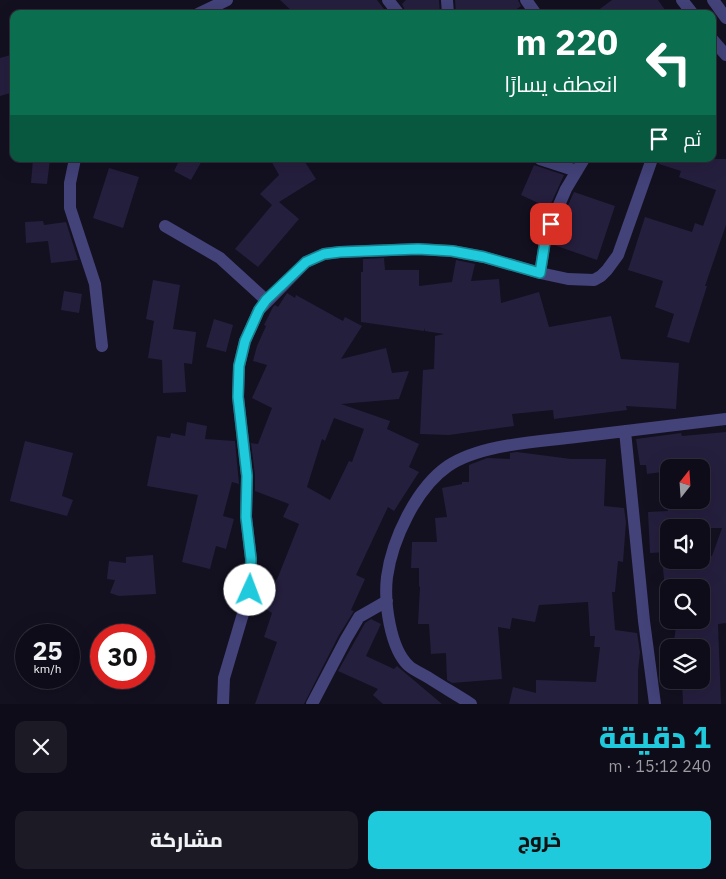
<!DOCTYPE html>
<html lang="ar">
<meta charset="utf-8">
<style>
:root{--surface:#0e0c18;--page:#1c1a25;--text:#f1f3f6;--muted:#9b9ba2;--line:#2e2c37;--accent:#1fcadc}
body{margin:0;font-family:"IBM Plex Sans",Cairo,sans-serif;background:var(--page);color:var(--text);direction:rtl;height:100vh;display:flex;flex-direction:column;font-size:19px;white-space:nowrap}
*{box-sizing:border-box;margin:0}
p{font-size:16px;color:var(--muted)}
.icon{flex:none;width:28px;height:28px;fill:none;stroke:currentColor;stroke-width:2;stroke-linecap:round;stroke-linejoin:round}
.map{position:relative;height:704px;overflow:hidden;direction:ltr}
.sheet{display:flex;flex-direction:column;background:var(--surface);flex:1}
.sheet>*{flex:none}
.hud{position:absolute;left:10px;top:10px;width:706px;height:152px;border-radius:10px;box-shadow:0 5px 20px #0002,0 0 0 1px var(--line);direction:rtl;background:#0b6e4f;color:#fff;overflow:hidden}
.needle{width:32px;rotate:17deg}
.fabs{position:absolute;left:660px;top:459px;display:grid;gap:10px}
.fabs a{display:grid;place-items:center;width:50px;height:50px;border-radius:10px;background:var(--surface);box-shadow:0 5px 20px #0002,0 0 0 1px var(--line);font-size:25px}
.speed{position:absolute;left:15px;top:624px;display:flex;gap:10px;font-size:25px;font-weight:700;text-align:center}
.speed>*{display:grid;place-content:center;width:65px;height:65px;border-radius:50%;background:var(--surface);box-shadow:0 5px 20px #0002,0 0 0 1px var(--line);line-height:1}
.speed small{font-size:12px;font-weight:400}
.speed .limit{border:8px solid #d22;background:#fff;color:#111}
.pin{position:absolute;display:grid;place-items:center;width:42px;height:42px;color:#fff;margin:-21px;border-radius:10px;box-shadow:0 2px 8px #0006}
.me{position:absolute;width:55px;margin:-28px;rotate:2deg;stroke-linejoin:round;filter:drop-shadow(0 0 4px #0008)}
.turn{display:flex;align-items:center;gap:18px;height:105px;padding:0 15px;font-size:22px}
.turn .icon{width:65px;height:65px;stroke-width:2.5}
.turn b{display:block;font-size:35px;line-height:42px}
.then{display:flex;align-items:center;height:48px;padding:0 15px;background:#0003;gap:10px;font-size:19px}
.round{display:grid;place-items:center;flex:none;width:52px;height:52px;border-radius:10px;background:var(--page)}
.head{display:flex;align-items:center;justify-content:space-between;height:85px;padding:0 15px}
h1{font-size:30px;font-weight:800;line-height:38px;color:var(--accent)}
.cta{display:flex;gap:10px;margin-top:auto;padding:10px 15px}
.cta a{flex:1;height:58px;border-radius:10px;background:var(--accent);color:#111;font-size:20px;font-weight:800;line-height:58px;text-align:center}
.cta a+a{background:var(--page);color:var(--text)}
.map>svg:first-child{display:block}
.building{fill:#251f3e;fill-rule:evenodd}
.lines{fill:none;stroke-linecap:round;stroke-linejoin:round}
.minor{stroke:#434279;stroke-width:12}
.route-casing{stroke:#14838f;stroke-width:12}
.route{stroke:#1fcadc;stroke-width:9}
</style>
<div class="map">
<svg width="726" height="704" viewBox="0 0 726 704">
<rect width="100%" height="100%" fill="#131020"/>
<path class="building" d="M280 0H377L388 14H295Z
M406 0H439L440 14H407L402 4Z
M455 0H518L521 6 510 14H456Z
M612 0H658L668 14H593Z
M14 54V92L0 96V58Z
M33 159H50L47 184 31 183Z
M180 159H203L191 180 174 171Z
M270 159H303L316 179 279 202 299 219 258 267 235 249 272 205 260 194 279 175Z
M660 159H726V225L705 286H707L689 343 667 337 674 314 655 307 663 281 628 270 645 217 692 232 695 223 703 226 716 190 679 177 681 171 659 164Z
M534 165 564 175 549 208 521 195Z
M109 168 139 177 123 228 93 218Z
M574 192 615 206 597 260 554 245 564 214Z
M43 221 44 225 66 222 78 260 51 263 48 241 26 243 25 222Z
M384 258 385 270H419V286L452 282 456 260 475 264 471 281 499 279 501 303 539 292 549 327 611 316 621 359 679 363 676 409 626 406 627 410 554 419 553 410 512 414 514 426 449 435 420 434 423 370 434 369 435 336 444 334 425 331V328L424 331 361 322V272H363V259Z
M153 280 180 285 173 329 196 332 192 364 184 363 186 392 163 393 162 360 148 358 154 321 146 319Z
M64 291 82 294 79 313 61 310Z
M287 293 295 298 296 295 343 321 345 317 362 326 341 359 386 348 392 373 409 371 399 399 341 404 390 421 387 429 419 444 409 467 419 472 394 511 388 507 356 575 365 579 351 610 354 611 339 635 304 704H255L277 642 264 637 272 613 261 606 278 577 299 524 283 517 289 504 255 491V475L251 443 258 444 272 408 252 398 267 365 253 361 257 346 266 326 264 325 273 307 275 305 278 307ZM334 418 364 429 352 462 349 461 330 500 307 487 322 439 325 441Z
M214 319 233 325 226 352 206 347Z
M187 422 207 426 205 439 235 441 239 484 232 482 223 516 234 519 226 549 216 546 210 569 182 562 198 495 147 486 157 436 170 438 171 433 185 436Z
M726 432V623L718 624 721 704H683L682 680H701V648H673L677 620H701V588H665L662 560H701V557L712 556 722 528H669V552L650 553 648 512 668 511 666 500H701V468H669V471L647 474 646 465H640L636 439 681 433 682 436Z
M25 441 73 453 62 496 73 500 67 516 10 501Z
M517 452 571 459H606L604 506 624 508 626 522 623 562 618 561 615 592H612L615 630 637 633 640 652 638 671V704H509L513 687 536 693V680L596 682 600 647H594L595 636H590L588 602 539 605 535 622 512 618 510 629 498 627 502 679 452 683 447 680 446 653 431 654 429 624H418L420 587 419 586V568H411L412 542H437L435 518 447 517 442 488 462 484V482H469V465L487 458 510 459V453Z
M153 555 156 594 119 596 110 593 115 580 107 579 109 561 126 563V557Z
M371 619 381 624 366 656 394 669 397 666 442 704H383L373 695 378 689 338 671 365 623Z"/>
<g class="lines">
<path class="minor" d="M388 0 399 14
M447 0 448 14
M526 0 536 14
M682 0 693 14
M713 0 726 18
M198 14 227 0
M712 39 726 55
M75 159 70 183V208L95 284 102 346
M540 159 577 171
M165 226 220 258 266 300
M540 273 546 235 566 189 584 159
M625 431 644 621 655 704
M223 704 224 678 250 590 251 559 246 517 247 476 238 397 239 366 245 341 259 310 306 262 324 254 340 252 418 249 452 251 484 257 540 273 568 279 594 280 601 276 607 270 618 255 652 159
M312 704 346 639 359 617 387 601
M471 704C457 695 443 687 429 678 423 674 415 671 409 666 390 649 384 602 387 577 392 540 416 488 448 466 481 444 537 442 576 437 626 431 676 425 726 419"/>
</g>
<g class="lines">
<g class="route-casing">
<path id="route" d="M250 590 251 559 246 517 247 476 238 397 239 366 245 341 259 310 266 300 306 262 324 254 340 252 418 249 452 251 484 257 540 273 546 235 551 224"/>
</g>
<use href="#route" class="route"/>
</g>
</svg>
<div class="fabs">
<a><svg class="needle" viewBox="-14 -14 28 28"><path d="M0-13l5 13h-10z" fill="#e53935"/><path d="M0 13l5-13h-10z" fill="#9b9ba2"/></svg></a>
<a><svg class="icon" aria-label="sound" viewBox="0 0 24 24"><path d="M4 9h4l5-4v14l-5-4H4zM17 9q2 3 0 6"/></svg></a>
<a><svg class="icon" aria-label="search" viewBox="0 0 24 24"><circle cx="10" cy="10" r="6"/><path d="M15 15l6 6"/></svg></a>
<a><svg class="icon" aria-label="layers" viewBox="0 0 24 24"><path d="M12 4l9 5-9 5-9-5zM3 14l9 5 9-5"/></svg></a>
</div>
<div class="speed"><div>25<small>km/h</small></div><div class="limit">30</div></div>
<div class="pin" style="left:551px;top:224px;background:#d93025"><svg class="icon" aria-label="arrive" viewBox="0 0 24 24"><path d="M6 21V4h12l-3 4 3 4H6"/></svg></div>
<svg class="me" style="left:250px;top:590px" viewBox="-20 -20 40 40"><circle r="19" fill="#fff"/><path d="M0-13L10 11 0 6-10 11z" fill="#1fcadc"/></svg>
<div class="hud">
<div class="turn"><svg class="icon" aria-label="left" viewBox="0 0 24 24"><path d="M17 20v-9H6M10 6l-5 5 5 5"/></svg><div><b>220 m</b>انعطف يسارًا</div></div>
<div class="then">ثم<svg class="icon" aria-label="arrive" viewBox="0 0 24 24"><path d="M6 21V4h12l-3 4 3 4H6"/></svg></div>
</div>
</div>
<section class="sheet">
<div class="head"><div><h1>1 دقيقة</h1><p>240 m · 15:12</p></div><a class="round"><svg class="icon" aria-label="close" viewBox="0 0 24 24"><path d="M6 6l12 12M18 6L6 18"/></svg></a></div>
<div class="cta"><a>خروج</a><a>مشاركة</a></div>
</section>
